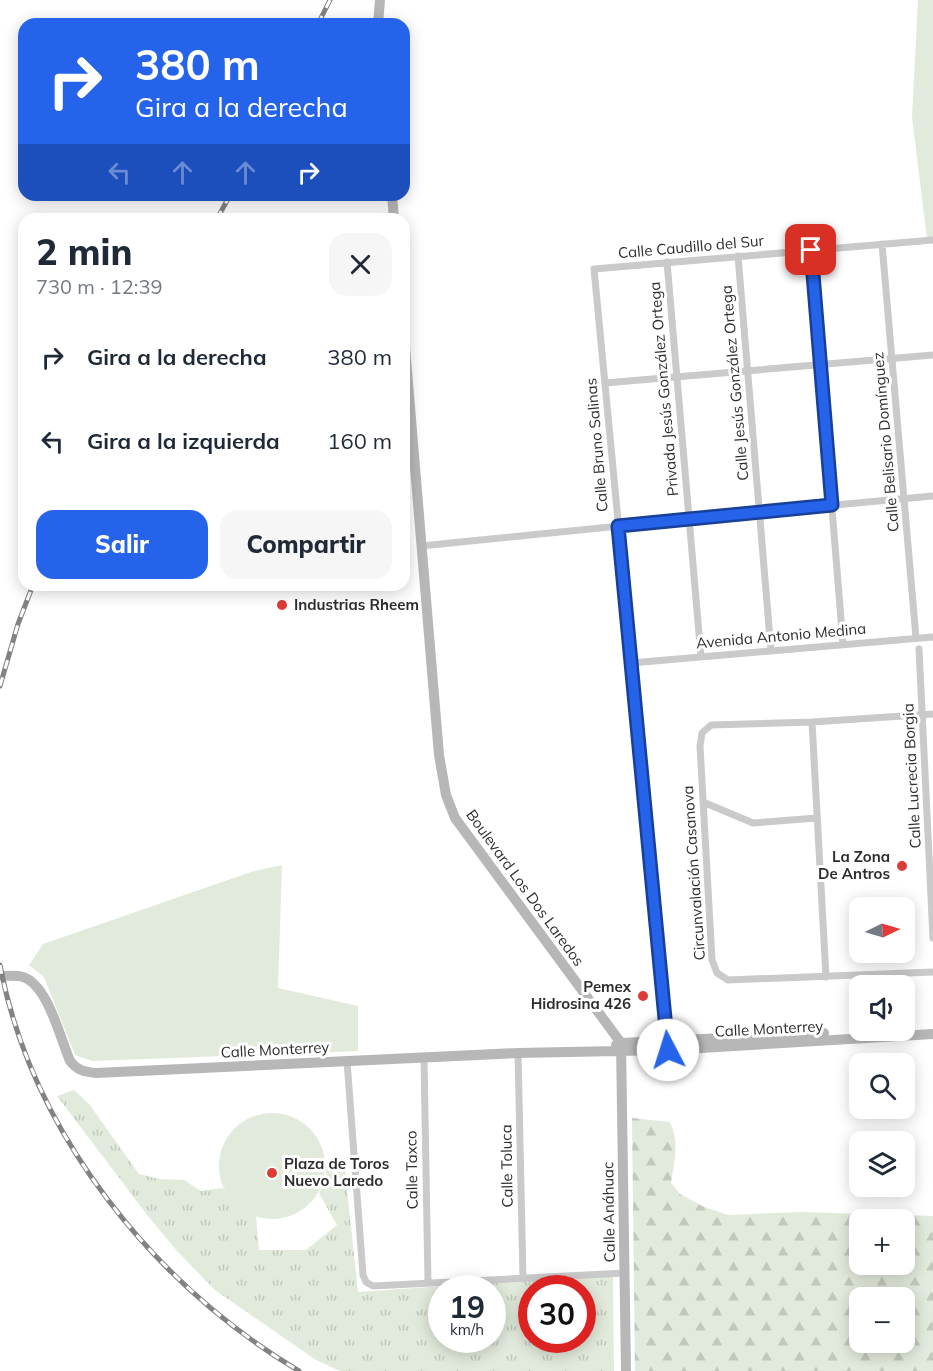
<!DOCTYPE html>
<html lang="es">
<meta charset="utf-8">
<style>
:root{--surface:#fff;--page:#f6f6f7;--text:#1f2937;--muted:#747a83;--accent:#2563eb}
body{margin:0;font-family:Mulish,sans-serif;background:var(--page);color:var(--text);height:100vh;display:flex;flex-direction:column;font-size:22px;white-space:nowrap}
*{box-sizing:border-box;margin:0}
p{font-size:20px;color:var(--muted)}
.icon{flex:none;width:33px;height:33px;fill:none;stroke:currentColor;stroke-width:2;stroke-linecap:round;stroke-linejoin:round}
.map{position:relative;flex:1;overflow:hidden}
.details{position:absolute;left:18px;top:213px;width:392px;height:378px;display:flex;flex-direction:column;background:var(--surface);border-radius:18px;box-shadow:0 3px 15px #0003}
.details>*{flex:none}
.banner{position:absolute;left:18px;top:18px;width:392px;height:183px;border-radius:18px;box-shadow:0 3px 15px #0003;background:#2563eb;color:#fff;overflow:hidden}
.needle{width:39px;rotate:85deg}
.buttons{position:absolute;left:849px;top:897px;display:grid;gap:12px}
.buttons a{display:grid;place-items:center;width:66px;height:66px;border-radius:12px;background:var(--surface);box-shadow:0 3px 15px #0003;font-size:30px}
.speed{position:absolute;left:428px;top:1275px;display:flex;gap:12px;font-size:30px;font-weight:700;text-align:center}
.speed>*{display:grid;place-content:center;width:78px;height:78px;border-radius:50%;background:var(--surface);box-shadow:0 3px 15px #0003;line-height:1}
.speed small{font-size:15px;font-weight:400}
.speed .limit{border:9px solid #d22;background:#fff;color:#111}
.pin{position:absolute;display:grid;place-items:center;width:51px;height:51px;color:#fff;margin:-26px;border-radius:12px;box-shadow:0 3px 9px #0006}
.me{position:absolute;width:66px;margin:-33px;rotate:355deg;stroke-linejoin:round;filter:drop-shadow(0 0 4px #0008)}
.turn{display:flex;align-items:center;gap:21px;height:126px;padding:0 18px;font-size:27px}
.turn .icon{width:78px;height:78px;stroke-width:2.5}
.turn b{display:block;font-size:42px;line-height:51px}
.lanes{display:flex;align-items:center;height:57px;padding:0 18px;background:#0003;justify-content:center;gap:30px;direction:ltr}
.lanes .off{opacity:.35}
.round{display:grid;place-items:center;flex:none;width:63px;height:63px;border-radius:18px;background:var(--page)}
.overview{display:flex;align-items:center;justify-content:space-between;height:102px;padding:0 18px}
h1{font-size:36px;font-weight:800;line-height:45px}
.action{display:flex;gap:12px;margin-top:auto;padding:12px 18px}
.action a{flex:1;height:69px;border-radius:18px;background:var(--accent);color:#fff;font-size:24px;font-weight:800;line-height:69px;text-align:center}
.action a+a{background:var(--page);color:var(--text)}
ul{padding:0;list-style:none}
li{display:flex;align-items:center;gap:18px;height:84px;padding:0 18px}
li div{flex:1}
li b{display:block;font-size:22px}
li em{font-style:normal}
.map>svg:first-child{display:block}
.grass{fill:url(#grass-tufts);fill-rule:evenodd}
.forest{fill:url(#forest-firs);fill-rule:evenodd}
.green{fill:#e2eadb}
.lines{fill:none;stroke-linecap:round;stroke-linejoin:round}
.street{stroke:#cacaca;stroke-width:7}
.secondary{stroke:#b7b7b7;stroke-width:10}
.rail-casing{stroke:#828282;stroke-width:5}
.rail{stroke:#fff;stroke-width:3;stroke-dasharray:9;stroke-linecap:butt}
.route-casing{stroke:#184099;stroke-width:15}
.route{stroke:#2563eb;stroke-width:10}
.poi-dot{fill:#dc3b37;stroke:#fff;stroke-width:2}
.labels{text-anchor:middle;stroke-width:6;stroke-linejoin:round;paint-order:stroke}
.street-label{font-size:15px;fill:#2d2d2d;stroke:#fff}
.poi-label{font-size:15px;font-weight:bold;fill:#2d2d2d;stroke:#fff;text-anchor:start}
</style>
<div class="map">
<svg width="933" height="1371" viewBox="0 0 933 1371">
<defs>
<pattern id="grass-tufts" width="24" height="20" patternUnits="userSpaceOnUse" patternTransform="scale(1.5)"><rect width="24" height="20" fill="#e2eadb"/><path d="M3 7l-1-3M5 7V3M7 7l1-3M15 17l-1-3M17 17v-4M19 17l1-3" fill="none" stroke="#c2c9bc"/></pattern>
<pattern id="forest-firs" width="22" height="20" patternUnits="userSpaceOnUse" patternTransform="scale(1.5)"><rect width="22" height="20" fill="#e2eadb"/><path d="M5 1l3.5 6h-7zM16 11l3.5 6h-7z" fill="#c2c9bc"/></pattern>
</defs>
<rect width="100%" height="100%" fill="#fff"/>
<path class="grass" d="M74 1090 89 1104 139 1174 160 1179 184 1180 201 1191 223 1188 235 1204 256 1216 259 1250H306L337 1225 319 1193 324 1185 328 1159 345 1170 358 1292 613 1274 614 1371H340L316 1360 215 1290 177 1251 148 1216 57 1096ZM441 1288H492V1340H441ZM531 1288H582V1340H531Z"/>
<path class="forest" d="M632 1118 670 1122C680 1143 674 1162 671 1183L680 1194 702 1206 728 1215 801 1212 933 1216V1371H635ZM860 1220H904V1264H860ZM860 1298H904V1342H860Z"/>
<path class="green" d="M918 0H933V238L927 239 912 117Z
M282 865 278 988 358 1006V1051L92 1061 75 1055 44 977 29 965 43 944 251 872Z
M219 1166a53 53 0 1 1 106 0a53 53 0 1 1-106 0Z"/>
<g class="lines">
<path class="street" d="M882 244 916 638
M811 250 843 644
M738 256 771 651
M667 262 701 657
M605 383 933 355
M421 546 759 512 933 496
M919 649 933 938
M631 663 933 637
M933 714 812 722 711 725 702 733 700 746 712 960 717 973 728 980 933 972
M812 722 826 977
M703 802 753 823 817 818
M668 1044 594 269 933 240
M518 1053 523 1279
M424 1058 428 1282
M347 1061 363 1275 366 1282 373 1286 625 1273"/>
<path class="secondary" d="M378 24 380 0
M392 195 394 219
M404 335 439 755 446 795 455 818 621 1043 626 1371
M0 976C8 976 16 975 23 977 48 985 60 1038 70 1061 77 1070 84 1072 96 1073L518 1053 668 1050 933 1034
M616 1045 621 1043 824 1033"/>
<g class="rail-casing">
<path id="rail" d="M318 24 330 0
M217 219 230 195
M0 686 18 624 33 585
M0 965C32 1134 154 1284 299 1371"/>
</g>
<use href="#rail" class="rail"/>
</g>
<g class="lines">
<g class="route-casing">
<path id="route" d="M668 1050 618 526 832 505 811 250"/>
</g>
<use href="#route" class="route"/>
</g>
<g class="poi-dot">
<circle cx="282" cy="605" r="6"/>
<circle cx="902" cy="866" r="6"/>
<circle cx="643" cy="996" r="6"/>
<circle cx="272" cy="1173" r="6"/>
</g>
<g class="labels">
<g class="street-label">
<text transform="translate(691 247) rotate(-5)" y="5">Calle Caudillo del Sur</text>
<text transform="translate(735 383) rotate(-95)" y="5">Calle Jesús González Ortega</text>
<text transform="translate(664 389) rotate(-95)" y="5">Privada Jesús González Ortega</text>
<text transform="translate(886 442) rotate(-95)" y="5">Calle Belisario Domínguez</text>
<text transform="translate(597 445) rotate(-95)" y="5">Calle Bruno Salinas</text>
<text transform="translate(781 636) rotate(-5)" y="5">Avenida Antonio Medina</text>
<text transform="translate(912 776) rotate(-93)" y="5">Calle Lucrecia Borgia</text>
<text transform="translate(694 873) rotate(-94)" y="5">Circunvalación Casanova</text>
<text transform="translate(525 888) rotate(54)" y="5">Boulevard Los Dos Laredos</text>
<text transform="translate(769 1029) rotate(-3)" y="5">Calle Monterrey</text>
<text transform="translate(275 1050) rotate(-3)" y="5">Calle Monterrey</text>
<text transform="translate(507 1166) rotate(-91)" y="5">Calle Toluca</text>
<text transform="translate(412 1170) rotate(-91)" y="5">Calle Taxco</text>
<text transform="translate(609 1212) rotate(-91)" y="5">Calle Anáhuac</text>
</g>
<g class="poi-label">
<text x="294" y="610">Industrias Rheem</text>
<text x="890" y="862" text-anchor="end">La Zona<tspan x="890" dy="17">De Antros</tspan></text>
<text x="631" y="992" text-anchor="end">Pemex<tspan x="631" dy="17">Hidrosina 426</tspan></text>
<text x="284" y="1169">Plaza de Toros<tspan x="284" dy="17">Nuevo Laredo</tspan></text>
</g>
</g>
</svg>
<div class="buttons">
<a><svg class="needle" viewBox="-14 -14 28 28"><path d="M0-13l5 13h-10z" fill="#e53935"/><path d="M0 13l5-13h-10z" fill="#747a83"/></svg></a>
<a><svg class="icon" aria-label="sound" viewBox="0 0 24 24"><path d="M4 9h4l5-4v14l-5-4H4zM17 9q2 3 0 6"/></svg></a>
<a><svg class="icon" aria-label="search" viewBox="0 0 24 24"><circle cx="10" cy="10" r="6"/><path d="M15 15l6 6"/></svg></a>
<a><svg class="icon" aria-label="layers" viewBox="0 0 24 24"><path d="M12 4l9 5-9 5-9-5zM3 14l9 5 9-5"/></svg></a>
<a>+</a>
<a>−</a>
</div>
<div class="speed"><div>19<small>km/h</small></div><div class="limit">30</div></div>
<div class="pin" style="left:811px;top:250px;background:#d93025"><svg class="icon" aria-label="arrive" viewBox="0 0 24 24"><path d="M6 21V4h12l-3 4 3 4H6"/></svg></div>
<svg class="me" style="left:668px;top:1050px" viewBox="-20 -20 40 40"><circle r="19" fill="#fff"/><path d="M0-13L10 11 0 6-10 11z" fill="#2563eb"/></svg>
<div class="banner">
<div class="turn"><svg class="icon" aria-label="right" viewBox="0 0 24 24"><path d="M7 20v-9h11M14 6l5 5-5 5"/></svg><div><b>380 m</b>Gira a la derecha</div></div>
<div class="lanes"><svg class="icon off" aria-label="left" viewBox="0 0 24 24"><path d="M17 20v-9H6M10 6l-5 5 5 5"/></svg><svg class="icon off" aria-label="ahead" viewBox="0 0 24 24"><path d="M12 20V5M6 11l6-6 6 6"/></svg><svg class="icon off" aria-label="ahead" viewBox="0 0 24 24"><path d="M12 20V5M6 11l6-6 6 6"/></svg><svg class="icon" aria-label="right" viewBox="0 0 24 24"><path d="M7 20v-9h11M14 6l5 5-5 5"/></svg></div>
</div>
<section class="details">
<div class="overview"><div><h1>2 min</h1><p>730 m · 12:39</p></div><a class="round"><svg class="icon" aria-label="close" viewBox="0 0 24 24"><path d="M6 6l12 12M18 6L6 18"/></svg></a></div>
<ul>
<li><svg class="icon" aria-label="right" viewBox="0 0 24 24"><path d="M7 20v-9h11M14 6l5 5-5 5"/></svg><div><b>Gira a la derecha</b></div><em>380 m</em></li>
<li><svg class="icon" aria-label="left" viewBox="0 0 24 24"><path d="M17 20v-9H6M10 6l-5 5 5 5"/></svg><div><b>Gira a la izquierda</b></div><em>160 m</em></li>
</ul>
<div class="action"><a>Salir</a><a>Compartir</a></div>
</section>
</div>
